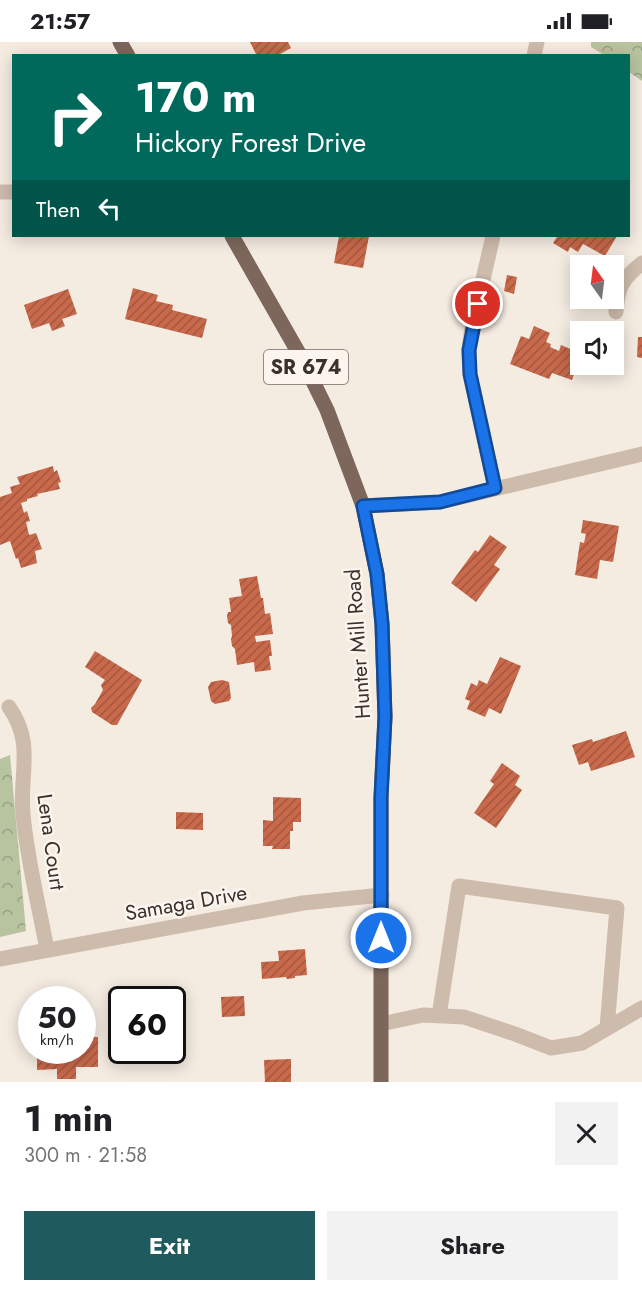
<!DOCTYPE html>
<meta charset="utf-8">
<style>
:root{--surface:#fff;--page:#f2f2f2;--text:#202124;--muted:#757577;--accent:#1f5a5e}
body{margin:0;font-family:Jost,sans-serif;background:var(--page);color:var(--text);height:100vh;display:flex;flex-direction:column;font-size:22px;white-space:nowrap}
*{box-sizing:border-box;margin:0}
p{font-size:20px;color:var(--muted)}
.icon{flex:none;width:33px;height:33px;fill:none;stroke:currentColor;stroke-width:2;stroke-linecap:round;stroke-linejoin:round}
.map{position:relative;height:1040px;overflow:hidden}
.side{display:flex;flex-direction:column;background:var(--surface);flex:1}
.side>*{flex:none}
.banner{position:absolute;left:12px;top:12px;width:618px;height:183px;border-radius:0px;box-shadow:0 3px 15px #0003;background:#00695c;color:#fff;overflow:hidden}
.needle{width:39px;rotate:346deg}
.buttons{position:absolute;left:570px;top:213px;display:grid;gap:12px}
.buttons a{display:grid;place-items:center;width:54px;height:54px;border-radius:0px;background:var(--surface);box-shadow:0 3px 15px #0003;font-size:30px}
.speed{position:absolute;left:18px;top:944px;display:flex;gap:12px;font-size:30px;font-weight:700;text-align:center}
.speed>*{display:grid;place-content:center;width:78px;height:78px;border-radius:50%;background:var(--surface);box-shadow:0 3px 15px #0003;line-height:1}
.speed small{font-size:15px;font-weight:400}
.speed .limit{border:3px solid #111;border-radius:9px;background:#fff;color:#111}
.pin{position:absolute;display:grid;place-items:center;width:51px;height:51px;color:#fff;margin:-26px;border:3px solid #fff;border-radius:50%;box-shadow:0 2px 6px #0007}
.me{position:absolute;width:66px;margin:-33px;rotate:0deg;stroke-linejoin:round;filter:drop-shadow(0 0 4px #0008)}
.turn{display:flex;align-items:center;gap:21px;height:126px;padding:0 24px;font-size:27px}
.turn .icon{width:78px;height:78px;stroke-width:2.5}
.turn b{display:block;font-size:42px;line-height:51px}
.then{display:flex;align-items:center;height:57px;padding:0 24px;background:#0003;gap:12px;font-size:22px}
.round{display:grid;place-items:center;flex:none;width:63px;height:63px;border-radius:0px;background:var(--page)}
.summary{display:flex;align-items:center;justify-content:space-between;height:102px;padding:0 24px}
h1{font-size:36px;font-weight:700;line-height:45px}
.primary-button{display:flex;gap:12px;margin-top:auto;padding:12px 24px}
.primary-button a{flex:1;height:69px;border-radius:0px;background:var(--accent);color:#fff;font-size:24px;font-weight:700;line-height:69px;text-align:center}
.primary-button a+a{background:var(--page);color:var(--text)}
.status{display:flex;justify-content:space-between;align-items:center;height:42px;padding:0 30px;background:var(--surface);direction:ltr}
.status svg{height:16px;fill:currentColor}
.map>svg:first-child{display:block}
.forest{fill:url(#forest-crowns)}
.building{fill:url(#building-hatch)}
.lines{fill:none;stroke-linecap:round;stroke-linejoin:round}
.minor{stroke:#cdbbac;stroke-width:15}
.major{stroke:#7d675c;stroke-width:15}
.route-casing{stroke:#114b97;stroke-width:15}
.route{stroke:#1a73e8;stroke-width:10}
.labels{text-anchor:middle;stroke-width:5;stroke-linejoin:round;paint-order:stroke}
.shield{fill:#fbf5ee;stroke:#756b66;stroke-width:1.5}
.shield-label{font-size:20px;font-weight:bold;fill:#3b302b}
.street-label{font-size:21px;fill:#3b302b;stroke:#fbf5ee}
</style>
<div class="status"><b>21:57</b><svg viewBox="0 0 49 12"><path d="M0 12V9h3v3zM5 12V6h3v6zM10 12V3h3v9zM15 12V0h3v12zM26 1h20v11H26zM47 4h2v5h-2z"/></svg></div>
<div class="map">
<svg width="642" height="1040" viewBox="0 0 642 1040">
<defs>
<pattern id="forest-crowns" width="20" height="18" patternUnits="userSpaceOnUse" patternTransform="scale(1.5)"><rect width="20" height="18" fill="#b8c4a0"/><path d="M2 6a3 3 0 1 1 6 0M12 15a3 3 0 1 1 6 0" fill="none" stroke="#97a083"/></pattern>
<pattern id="building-hatch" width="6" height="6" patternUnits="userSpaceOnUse" patternTransform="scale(1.5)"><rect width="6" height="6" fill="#c8694b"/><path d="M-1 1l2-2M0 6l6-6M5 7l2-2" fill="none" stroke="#a4573f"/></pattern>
</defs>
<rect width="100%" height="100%" fill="#f4ebe1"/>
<path class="forest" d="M591 0H642V39L629 30 628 14 604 13 591 5Z
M10 713 26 889 0 895V717Z"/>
<path class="building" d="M250 0H288L291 6 280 12 282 14H257Z
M339 194H369L363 226 334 221Z
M554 194H617L605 214 583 202 578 210 570 205 568 210 553 201 557 195Z
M507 233 517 235 514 252 504 249Z
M133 246 158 253 156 259 173 263 172 268 207 277 202 296 125 277Z
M68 247 77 272 62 277 65 284 52 289 49 281 32 287 24 263Z
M534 284 550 291 546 300 551 302 550 305 559 309 561 303 580 311V315L572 338 552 331 549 337 510 322 521 294 529 297Z
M638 295H642V316L637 315Z
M53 424 54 430 57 428 61 440 58 441 60 447 37 452 38 454 27 457V459L21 461 24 471 27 469 30 479 26 480 29 493 36 491 42 507 35 509 37 521 21 526 18 516 16 517 10 499 0 503V455L12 451 10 445 20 442 17 435Z
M583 478 619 484 613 520 600 518 597 537 575 533 580 500 584 501 586 492 581 491Z
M490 493 507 505 494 523 500 527 476 560 451 541 475 508 478 510Z
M257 534 261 556H263L265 572 270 571 273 592 255 594 256 600 270 598 272 614H269L271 628 255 630 254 620 237 623 235 607 232 604 231 597 232 594 231 583 228 581 227 574 228 570H231L229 556 242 554 239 537Z
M95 609 142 638 117 683H112L92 670 91 666 95 662 103 648 101 643 105 638 85 625Z
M500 615 521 624 501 672 489 666 485 675 467 667 470 659 465 657 471 641 477 644 479 638 487 642Z
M222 638 229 640 231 656 229 659 215 662 211 659 208 645 211 640Z
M626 689 635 715 591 729 588 720 579 723 572 703 592 697 593 700Z
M502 721 520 734 515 743 522 748 496 786 474 771 494 742 490 739Z
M273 755 301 756V780H293V789H290V807H272L273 804H263V778L273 779Z
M176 770 203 771V788L176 787Z
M305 907 307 933 295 934V936L287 937 286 935 262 937 261 920 279 919 278 909Z
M244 954 245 974 222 975 221 955Z
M82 995H98V1025H76V1037H57V1027L37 1028V1008H82Z
M291 1017V1040H265L264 1018Z"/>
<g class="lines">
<path class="minor" d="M534 14 537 0
M0 150H14
M493 194 472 285 469 308 470 332 495 446
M616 270C618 245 622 237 642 221
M363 464 440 460 642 412
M9 665C35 702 19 731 23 772 27 817 39 864 47 908
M0 917 303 861 382 853
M439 974 459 844 617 866 607 986
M381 982 423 973 464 975 515 992 551 1006 582 1001 642 966"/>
<path class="major" d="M120 0 128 14
M232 194 301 315 327 368 363 464 377 532 382 582 385 675 381 755V1040"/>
</g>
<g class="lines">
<g class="route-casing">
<path id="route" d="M381 896V755L385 675 382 582 377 532 363 464 440 460 495 446 470 332 469 308 478 262"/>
</g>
<use href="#route" class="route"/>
</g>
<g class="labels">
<rect class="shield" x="264" y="308" width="84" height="34" rx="4.5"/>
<g class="shield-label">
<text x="306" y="332">SR 674</text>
</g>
<g class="street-label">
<text transform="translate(358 602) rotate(-94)" y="7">Hunter Mill Road</text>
<text transform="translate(51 800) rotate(82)" y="7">Lena Court</text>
<text transform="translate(186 861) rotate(-10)" y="7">Samaga Drive</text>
</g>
</g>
</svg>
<div class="buttons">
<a><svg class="needle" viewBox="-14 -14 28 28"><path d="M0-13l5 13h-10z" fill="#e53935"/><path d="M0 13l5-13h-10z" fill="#757577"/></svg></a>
<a><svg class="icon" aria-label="sound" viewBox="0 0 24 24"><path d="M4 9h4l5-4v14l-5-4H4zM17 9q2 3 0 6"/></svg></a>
</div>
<div class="speed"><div>50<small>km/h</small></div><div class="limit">60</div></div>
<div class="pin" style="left:478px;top:262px;background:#d93025"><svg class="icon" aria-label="arrive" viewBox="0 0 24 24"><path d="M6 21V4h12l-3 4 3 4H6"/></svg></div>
<svg class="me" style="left:381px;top:896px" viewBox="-20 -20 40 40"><circle r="17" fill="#1a73e8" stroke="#fff" stroke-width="3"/><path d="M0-11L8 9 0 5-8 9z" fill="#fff"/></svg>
<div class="banner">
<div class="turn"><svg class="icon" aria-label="right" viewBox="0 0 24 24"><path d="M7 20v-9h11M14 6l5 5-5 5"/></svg><div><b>170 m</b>Hickory Forest Drive</div></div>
<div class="then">Then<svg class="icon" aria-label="left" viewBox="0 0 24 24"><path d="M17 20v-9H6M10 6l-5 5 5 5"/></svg></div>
</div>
</div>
<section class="side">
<div class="summary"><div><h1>1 min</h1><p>300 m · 21:58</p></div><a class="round"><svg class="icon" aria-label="close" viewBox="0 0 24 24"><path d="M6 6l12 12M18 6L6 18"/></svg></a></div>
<div class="primary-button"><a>Exit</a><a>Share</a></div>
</section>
